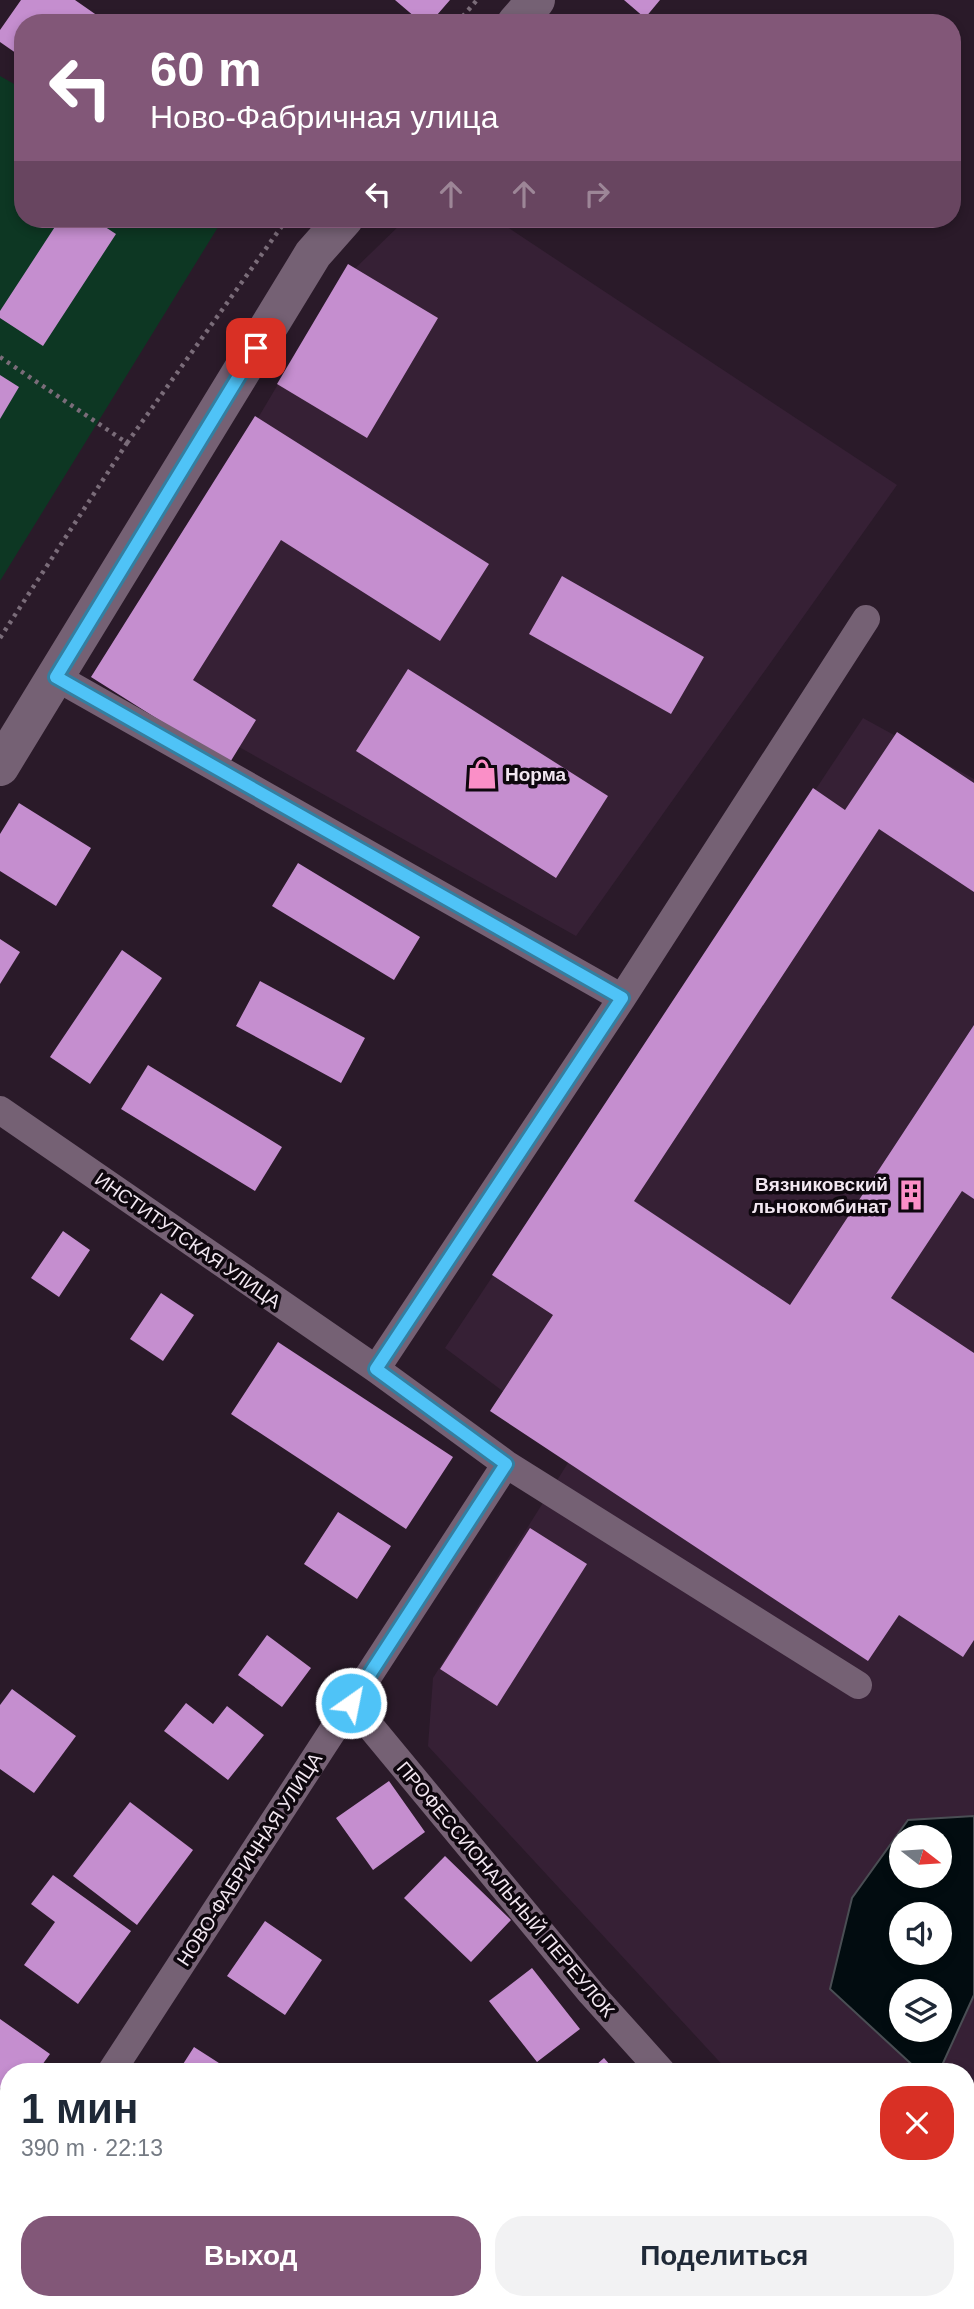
<!DOCTYPE html>
<html lang="ru">
<meta charset="utf-8">
<style>
:root{--surface:#fff;--page:#f2f2f3;--text:#1f2937;--muted:#747a83;--accent:#825778}
body{margin:0;font-family:Helvetica,sans-serif;background:var(--page);color:var(--text);height:100vh;display:flex;flex-direction:column;font-size:26px;white-space:nowrap}
*{box-sizing:border-box;margin:0}
p{font-size:23px;color:var(--muted)}
.icon{flex:none;width:38px;height:38px;fill:none;stroke:currentColor;stroke-width:2;stroke-linecap:round;stroke-linejoin:round}
.map{position:relative;flex:1;overflow:hidden}
.sheet{position:absolute;left:0px;top:2063px;width:975px;height:247px;display:flex;flex-direction:column;background:var(--surface);border-radius:28px 28px 0 0;box-shadow:0 4px 10px #0003}
.sheet>*{flex:none}
.top-card{position:absolute;left:14px;top:14px;width:947px;height:214px;border-radius:28px;box-shadow:0 4px 10px #0003;background:#825778;color:#fff;overflow:hidden}
.needle{width:46px;rotate:107deg}
.controls{position:absolute;left:889px;top:1825px;display:grid;gap:14px}
.controls a{display:grid;place-items:center;width:63px;height:63px;border-radius:50%;background:var(--surface);box-shadow:0 4px 10px #0003;font-size:35px}
.pin{position:absolute;display:grid;place-items:center;width:60px;height:60px;color:#fff;margin:-30px;border-radius:14px;box-shadow:0 4px 10px #0006}
.me{position:absolute;width:77px;margin:-38px;rotate:33deg;stroke-linejoin:round;filter:drop-shadow(0 0 5px #0008)}
.turn{display:flex;align-items:center;gap:24px;height:147px;padding:0 21px;font-size:32px}
.turn .icon{width:91px;height:91px;stroke-width:2.5}
.turn b{display:block;font-size:49px;line-height:60px}
.lanes{display:flex;align-items:center;height:66px;padding:0 21px;background:#0003;justify-content:center;gap:35px;direction:ltr}
.lanes .off{opacity:.35}
.round{display:grid;place-items:center;flex:none;width:74px;height:74px;border-radius:28px;background:var(--page)}
.head{display:flex;align-items:center;justify-content:space-between;height:119px;padding:0 21px}
h1{font-size:42px;font-weight:800;line-height:52px}
.cta{display:flex;gap:14px;margin-top:auto;padding:14px 21px}
.cta a{flex:1;height:80px;border-radius:28px;background:var(--accent);color:#fff;font-size:28px;font-weight:800;line-height:80px;text-align:center}
.cta a+a{background:var(--page);color:var(--text)}
.map>svg:first-child{display:block}
.built{fill:#362035;fill-rule:evenodd}
.green{fill:#0d3723}
.water{fill:#020c10;stroke:#4a4e54;stroke-width:2;fill-rule:evenodd}
.building{fill:#c58ecf}
.lines{fill:none;stroke-linecap:round;stroke-linejoin:round}
.path{stroke:#7a6c79;stroke-width:4.5;stroke-dasharray:3.5 5;stroke-linecap:butt}
.street{stroke:#756174;stroke-width:28}
.secondary{stroke:#756174;stroke-width:38}
.route-casing{stroke:#337fa1;stroke-width:18}
.route{stroke:#4fc3f7;stroke-width:12}
.labels{text-anchor:middle;stroke-width:7;stroke-linejoin:round;paint-order:stroke}
.poi-label{font-size:19px;font-weight:bold;fill:#f2e7f1;stroke:#0e070e;text-anchor:start}
.street-label{font-size:19px;fill:#f2e7f1;stroke:#0e070e}
</style>
<div class="map">
<svg width="974" height="2309" viewBox="0 0 974 2309">
<rect width="100%" height="100%" fill="#2a1a29"/>
<path class="built" d="M406 219H495L897 485 576 936 107 673 335 288Z
M863 718 974 779V2309H948L940 2301H966V2072H729L428 1746 433 1678 578 1447 445 1348ZM901 1838H940V1876H901ZM901 1914H940V1953H901ZM901 1992H940V2030H901Z"/>
<path class="green" d="M0 76 23 89V219H223L0 581Z"/>
<path class="water" d="M974 1816V1995L939 2072H920L830 1989 852 1898 908 1820ZM901 1838H940V1876H901ZM901 1914H940V1953H901ZM901 1992H940V2030H901Z"/>
<path class="building" d="M21 0H75L108 23H23V58L0 42V30Z
M395 0H450L430 23H422Z
M624 0H660L645 18Z
M60 219H93L116 234 43 346 0 318V311Z
M348 264 438 318 367 438 277 384Z
M0 375 19 387 0 419Z
M255 416 489 564 440 641 281 540 193 680 256 720 229 764 91 677Z
M562 576 704 657 671 714 529 634Z
M408 669 608 796 556 878 356 751Z
M897 732 974 783V892L879 829 634 1201 790 1305 974 1025V1199L962 1191 891 1298 974 1353V1640L963 1657 899 1615 868 1661 490 1411 553 1315 492 1275 813 788 845 810Z
M19 803 91 848 56 906 0 871V834Z
M298 863 420 937 394 980 272 906Z
M0 939 20 952 0 984Z
M122 950 162 978 90 1084 50 1057Z
M260 981 365 1038 341 1083 236 1026Z
M148 1065 282 1147 255 1191 121 1109Z
M63 1231 90 1250 59 1297 31 1278Z
M161 1293 194 1315 163 1361 130 1339Z
M278 1342 453 1457 406 1529 231 1414Z
M338 1512 391 1546 357 1599 304 1564Z
M530 1528 587 1564 497 1706 440 1669Z
M267 1635 311 1668 282 1707 238 1675Z
M12 1689 76 1736 34 1793 0 1769V1705Z
M186 1703 213 1724 227 1706 264 1735 228 1780 164 1731Z
M389 1781 425 1832 373 1870 336 1818Z
M130 1802 193 1850 137 1925 73 1876Z
M445 1856 511 1920 471 1962 404 1898Z
M53 1875 131 1931 78 2004 24 1965 55 1922 31 1904Z
M265 1921 322 1960 285 2015 227 1976Z
M532 1968 580 2029 537 2062 489 2001Z
M0 2019 50 2054 37 2072H9V2094L0 2088Z
M194 2047 233 2072H178Z
M604 2058 616 2072H588Z
M974 2147V2177L966 2166V2153Z
M9 2295V2301H31L41 2309H0Z
M128 2301H190L185 2309H141Z
M562 2301H572L579 2309H553Z
M777 2301H855L860 2309H766Z"/>
<g class="lines">
<path class="path" d="M457 23 477 0
M0 357 127 443 0 638
M127 443 287 219"/>
<path class="street" d="M56 677 622 998
M0 1110 376 1369 506 1464 111 2072
M376 1369 622 998 866 619
M506 1464 858 1685
M351 1703 591 1993 662 2072
M0 2241 9 2228
M709 2309 714 2301"/>
<path class="secondary" d="M516 23 536 0
M0 767 313 254 344 219"/>
</g>
<g class="lines">
<g class="route-casing">
<path id="route" d="M256 348 56 677 622 998 376 1369 506 1464 351 1703"/>
</g>
<use href="#route" class="route"/>
</g>
<defs>
<g id="shop-bare" transform="scale(2.415)"><path d="M-5-2.5h2.3a2.7 3.5 0 0 1 5.4 0H5L5.5 6h-11ZM-1.5-2.5h3a1.5 2.3 0 0 0-3 0Z" fill="#fa8fc7" stroke="#0e070e" stroke-width="2.5" paint-order="stroke"/></g>
<g id="building-bare" transform="scale(2.415)"><path d="M-4-6H4V6H1V3H-1V6H-4ZM-2.5-4.3h1.7v1.8h-1.7ZM.8-4.3h1.7v1.8H.8ZM-2.5-1h1.7V.8h-1.7ZM.8-1h1.7V.8H.8Z" fill="#fa8fc7" stroke="#0e070e" stroke-width="2.5" paint-order="stroke"/></g>
</defs>
<g fill-rule="evenodd">
<use href="#shop-bare" x="482" y="774"/>
<use href="#building-bare" x="911" y="1195"/>
</g>
<g class="labels">
<g class="poi-label">
<text x="505" y="781">Норма</text>
<text x="888" y="1191" text-anchor="end">Вязниковский<tspan x="888" dy="22">льнокомбинат</tspan></text>
</g>
<g class="street-label">
<text transform="translate(188 1240) rotate(35)" y="7">ИНСТИТУТСКАЯ УЛИЦА</text>
<text transform="translate(249 1859) rotate(-57)" y="7">НОВО-ФАБРИЧНАЯ УЛИЦА</text>
<text transform="translate(506 1889) rotate(50)" y="7">ПРОФЕССИОНАЛЬНЫЙ ПЕРЕУЛОК</text>
</g>
</g>
</svg>
<div class="controls">
<a><svg class="needle" viewBox="-14 -14 28 28"><path d="M0-13l5 13h-10z" fill="#e53935"/><path d="M0 13l5-13h-10z" fill="#747a83"/></svg></a>
<a><svg class="icon" aria-label="sound" viewBox="0 0 24 24"><path d="M4 9h4l5-4v14l-5-4H4zM17 9q2 3 0 6"/></svg></a>
<a><svg class="icon" aria-label="layers" viewBox="0 0 24 24"><path d="M12 4l9 5-9 5-9-5zM3 14l9 5 9-5"/></svg></a>
</div>
<div class="pin" style="left:256px;top:348px;background:#d93025"><svg class="icon" aria-label="arrive" viewBox="0 0 24 24"><path d="M6 21V4h12l-3 4 3 4H6"/></svg></div>
<svg class="me" style="left:351px;top:1703px" viewBox="-20 -20 40 40"><circle r="17" fill="#4fc3f7" stroke="#fff" stroke-width="3"/><path d="M0-11L8 9 0 5-8 9z" fill="#fff"/></svg>
<div class="top-card">
<div class="turn"><svg class="icon" aria-label="left" viewBox="0 0 24 24"><path d="M17 20v-9H6M10 6l-5 5 5 5"/></svg><div><b>60 m</b>Ново-Фабричная улица</div></div>
<div class="lanes"><svg class="icon" aria-label="left" viewBox="0 0 24 24"><path d="M17 20v-9H6M10 6l-5 5 5 5"/></svg><svg class="icon off" aria-label="ahead" viewBox="0 0 24 24"><path d="M12 20V5M6 11l6-6 6 6"/></svg><svg class="icon off" aria-label="ahead" viewBox="0 0 24 24"><path d="M12 20V5M6 11l6-6 6 6"/></svg><svg class="icon off" aria-label="right" viewBox="0 0 24 24"><path d="M7 20v-9h11M14 6l5 5-5 5"/></svg></div>
</div>
<section class="sheet">
<div class="head"><div><h1>1 мин</h1><p>390 m · 22:13</p></div><a class="round" style="background:#d93025;color:#fff"><svg class="icon" aria-label="close" viewBox="0 0 24 24"><path d="M6 6l12 12M18 6L6 18"/></svg></a></div>
<div class="cta"><a>Выход</a><a>Поделиться</a></div>
</section>
</div>
